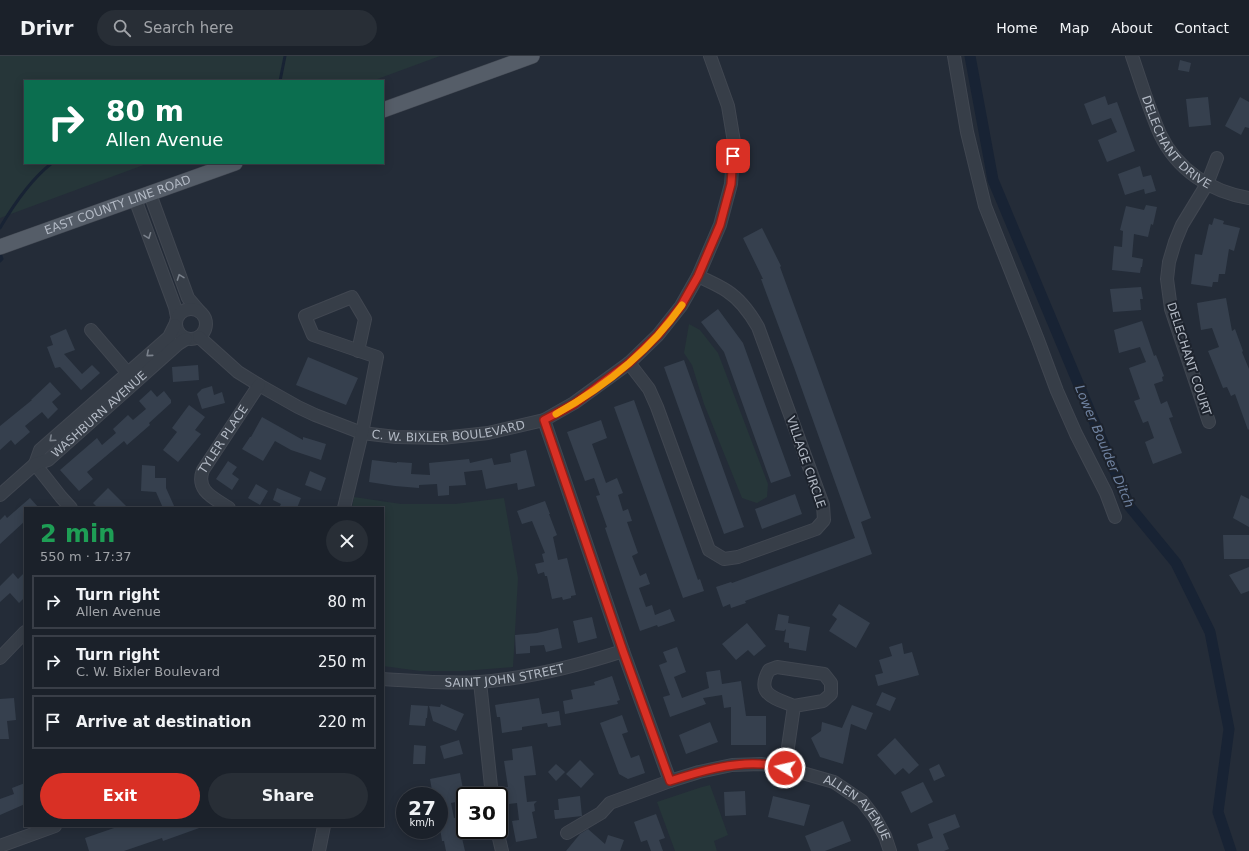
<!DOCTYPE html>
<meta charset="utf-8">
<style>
:root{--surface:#1b212a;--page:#282e36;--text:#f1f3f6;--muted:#a0a3a8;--line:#393e47;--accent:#d93025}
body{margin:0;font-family:"DejaVu Sans",sans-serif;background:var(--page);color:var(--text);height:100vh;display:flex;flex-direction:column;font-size:15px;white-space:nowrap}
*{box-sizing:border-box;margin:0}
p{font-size:13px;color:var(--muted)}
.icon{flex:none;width:22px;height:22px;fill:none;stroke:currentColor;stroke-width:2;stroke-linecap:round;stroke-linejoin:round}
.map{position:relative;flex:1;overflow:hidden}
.drawer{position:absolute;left:24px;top:451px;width:360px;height:320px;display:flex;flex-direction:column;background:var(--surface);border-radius:0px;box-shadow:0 2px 10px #0003,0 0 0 1px var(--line)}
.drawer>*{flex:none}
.banner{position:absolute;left:24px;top:24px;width:360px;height:84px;border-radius:0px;box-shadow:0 2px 10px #0003,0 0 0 1px var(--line);background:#0b6e4f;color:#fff;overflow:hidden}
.speed{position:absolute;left:396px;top:731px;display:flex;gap:8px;font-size:20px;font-weight:700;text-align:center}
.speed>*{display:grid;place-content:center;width:52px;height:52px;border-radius:50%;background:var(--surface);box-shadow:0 2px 10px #0003,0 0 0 1px var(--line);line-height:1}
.speed small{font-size:10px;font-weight:400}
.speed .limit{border:2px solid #111;border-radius:6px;background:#fff;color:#111}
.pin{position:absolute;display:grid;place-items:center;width:34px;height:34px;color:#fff;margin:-17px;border-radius:8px;box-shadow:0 2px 6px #0006}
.me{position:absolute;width:44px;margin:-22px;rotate:279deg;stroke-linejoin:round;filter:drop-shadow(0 0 3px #0008)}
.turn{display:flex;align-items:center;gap:14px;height:84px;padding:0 16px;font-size:18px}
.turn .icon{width:52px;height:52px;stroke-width:2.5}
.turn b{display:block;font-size:28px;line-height:34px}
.round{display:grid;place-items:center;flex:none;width:42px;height:42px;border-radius:21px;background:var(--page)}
.overview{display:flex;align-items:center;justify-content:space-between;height:68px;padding:0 16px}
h1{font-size:24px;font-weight:600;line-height:30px;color:#1e9e55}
.action{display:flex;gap:8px;margin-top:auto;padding:8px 16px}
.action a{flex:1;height:46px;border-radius:24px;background:var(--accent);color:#fff;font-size:16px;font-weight:600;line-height:46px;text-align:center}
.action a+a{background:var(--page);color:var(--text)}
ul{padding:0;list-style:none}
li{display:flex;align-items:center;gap:12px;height:54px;margin:0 8px 6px;padding:0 8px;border:2px solid var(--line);border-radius:0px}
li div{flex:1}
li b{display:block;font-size:15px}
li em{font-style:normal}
header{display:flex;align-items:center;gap:24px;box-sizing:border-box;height:56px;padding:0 20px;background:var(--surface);border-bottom:1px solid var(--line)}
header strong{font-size:19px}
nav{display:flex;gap:22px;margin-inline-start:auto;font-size:14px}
.search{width:280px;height:36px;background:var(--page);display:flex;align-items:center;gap:10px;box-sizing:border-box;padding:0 14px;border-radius:22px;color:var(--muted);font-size:15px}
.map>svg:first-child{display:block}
.green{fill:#263639}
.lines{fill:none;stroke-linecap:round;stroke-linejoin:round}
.stream{stroke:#182334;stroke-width:3}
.canal{stroke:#182334;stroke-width:11}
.building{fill:#36404e}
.minor-casing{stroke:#414751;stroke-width:14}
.major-casing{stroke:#414751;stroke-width:16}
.minor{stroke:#373e48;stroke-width:12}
.major{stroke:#555d68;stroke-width:15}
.oneway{stroke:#7b828c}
.route-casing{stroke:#8d1f18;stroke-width:10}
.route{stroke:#d93025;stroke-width:7}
.slow{stroke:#f59e0b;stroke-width:7}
.labels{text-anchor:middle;stroke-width:4;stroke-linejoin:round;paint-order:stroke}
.street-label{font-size:12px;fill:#b2b9c4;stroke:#1d232d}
.water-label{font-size:13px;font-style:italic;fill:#6f82a0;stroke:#1d232d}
</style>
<header>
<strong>Drivr</strong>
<div class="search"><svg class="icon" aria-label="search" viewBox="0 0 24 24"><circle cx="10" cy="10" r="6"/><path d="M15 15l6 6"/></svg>Search here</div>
<nav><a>Home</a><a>Map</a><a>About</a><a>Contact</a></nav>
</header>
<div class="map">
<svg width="1249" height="795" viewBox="0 0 1249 795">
<rect width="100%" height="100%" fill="#242c38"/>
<path class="green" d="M0 0H440L372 25H25V107H149L0 162Z
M689 268 700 274 718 297 768 428 767 441 757 447 742 442 704 348 692 309 684 297Z
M354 441 401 448H455L504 442 518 522 513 611 463 615H420L383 610V452H352Z
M710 729 728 779 714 785 717 795H675L657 746 702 731Z"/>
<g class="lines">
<path class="stream" d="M280 25 285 0
M0 172C14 148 30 124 52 107
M0 197 2 203 0 205"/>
<path class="canal" d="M970 0 993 124 1130 451 1176 507 1210 576 1229 673 1218 756 1231 795"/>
</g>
<path class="building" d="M1180 4 1191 7 1189 16 1178 14Z
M1105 40 1108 49 1117 46 1135 95 1107 106 1098 84 1117 76 1111 62 1092 69 1084 48Z
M1208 41 1211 69 1189 71 1186 43Z
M1240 41 1249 46V72L1245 71 1241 79 1225 70Z
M1140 110 1143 121 1151 119 1156 135 1145 138 1144 133 1125 139 1118 118Z
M1146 149 1157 151 1153 169 1151 168 1148 181 1134 178 1132 201 1143 203 1142 211H1141L1140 217 1112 214 1114 190 1122 191 1123 175 1120 174 1126 150 1144 154Z
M1214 162 1224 165 1223 168 1240 172 1234 195 1229 193 1225 218H1219L1218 226H1213L1212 231 1191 228 1195 198 1202 199 1209 168 1212 169Z
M762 172 781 210 780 211 816 309 871 462 861 466 872 498 745 545 746 547 731 552 730 548 723 551 716 531 731 526 732 527 855 482 795 314 761 223H763L743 182Z
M1141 231 1143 243H1140L1141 254 1113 256 1110 233Z
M1226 242 1232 275 1235 273 1243 295 1242 296 1249 313V373L1248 374 1235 338 1231 340 1227 331 1223 332 1215 312 1208 295 1219 291 1212 272 1201 274 1197 247Z
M718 253 743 287 791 420 771 427 724 296 701 266Z
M1142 265 1154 300 1156 299 1164 320 1162 321 1163 325 1154 328 1161 348 1167 345 1173 361 1169 362 1182 397 1153 408 1145 386 1154 382 1148 365 1143 367 1134 345 1140 343 1129 312 1146 306 1140 291 1119 297 1114 274Z
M66 273 75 294 64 298 82 318 92 309 100 317 81 334 60 311 55 312 47 291 53 289 50 280Z
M308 301 358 322 346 349 296 329Z
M684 304 744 471 724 478 664 311Z
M198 309 199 324 173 326 172 311Z
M50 326 61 338 52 346 58 353 48 363 42 356 25 370 30 376 15 389 11 384 0 394V370L32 344H31Z
M212 330 214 339 222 336 225 347 202 353 197 338 202 333Z
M151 334 157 341 164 335 171 344V347L149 367 150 369 127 389 124 385 87 416 93 423 79 435 60 414 97 382 102 389 116 377 113 373 128 359 133 364 146 353 139 345Z
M634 344 698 524 700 523 704 535 683 542 614 351Z
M189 349 205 361 195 374 201 378 178 406 163 394 177 376 172 372Z
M262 361 303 384V381L326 388 321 404 291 394 275 385 263 405 242 393 250 381H251Z
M601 364 607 382 592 388 606 427 617 422 623 437 618 439 623 455 628 453 632 465 627 466 638 497 632 500 640 520 646 517 650 528 639 532 646 551 652 549 655 559 670 553 675 565 658 571 657 569 640 575 605 472 607 471 596 440 600 439 594 422 585 425 567 376Z
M526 394 535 430 518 434 517 427 486 433 482 414 464 416 466 429 449 430V439L438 440 437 428 419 429V432L395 430 369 426 372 404 397 407V406L412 407 411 418 430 419 429 407 469 403 470 407 492 402 494 409 511 406 510 398Z
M228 405 237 411 232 418 239 423 232 434 216 423Z
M142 409 155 410V422H166V432L175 452H163L156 436 141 435Z
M310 415 326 422 321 435 305 429Z
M256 428 268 435 260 449 248 442Z
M108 432 128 452H98L93 447Z
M277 432 301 442 297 452H279L281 448 273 444Z
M795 438 802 458 762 473 755 453Z
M1241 439 1249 443V471L1233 462Z
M30 442 39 452H25V465L0 488V464L5 459 7 462Z
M545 445 550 458H549L557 479 553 481 558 504 567 502 576 539 571 540V542L563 544 562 541 552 543 547 520H545L544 516 538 518 535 508 544 506 542 498 545 497 532 465 522 468 517 455Z
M1223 479H1249V503H1224Z
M1249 511V535L1241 538 1229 519Z
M25 516V541L19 547 10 537 0 546V530L13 517 18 523Z
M839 548 870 567 856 592 829 575 837 563 832 559Z
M778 558 789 560 788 567 810 571 806 595 789 592V587L784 586 786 573 784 575 775 574Z
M592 561 597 582 578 587 573 565Z
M747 567 766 590 754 600 748 594 736 604 722 588Z
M558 572 562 592 546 596 544 589 530 590V597L516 598 515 579 537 577Z
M902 587 904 598 912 596 919 619 878 630 875 619 883 617 879 604 892 600 889 591Z
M677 591 686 616 674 621 682 642 709 632 706 616 720 614 722 628 741 625 746 660H766V689H731V651L724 652 722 639 703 642 706 648 670 661 663 641 670 639 659 609 667 606 663 596Z
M612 620 620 644 617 645 618 648 565 658 563 645 573 643 571 634 595 629 594 626Z
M882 636 896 642 890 655 876 649Z
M14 642 16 664 7 665 9 683H0V643Z
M539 642 542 658 559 655 561 669 548 671 547 667 522 671V674L502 677 500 661H497L495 649Z
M441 648 464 658 456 675 433 665 429 650 440 651Z
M411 649 428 650 427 662H426L425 670 409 669Z
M852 649 873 657 866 674 851 668 843 708 820 701 811 682 821 675 822 666 842 672Z
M622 659 628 676 622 678 631 702 639 699 645 717 628 723 619 718 600 667Z
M710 666 718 686 686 698 679 679Z
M895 682 919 709 909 718 903 712 895 719 877 699Z
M459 684 463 698 444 703 440 690Z
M414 689 426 690 425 708H413Z
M532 690 536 719 524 720 527 746 537 745 534 748 535 755 532 756 537 782 516 786 512 765 519 764 517 747 509 748 506 731H508L504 705 513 704 512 693Z
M580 704 594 718 581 732 566 718Z
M556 708 565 716 556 725 548 716Z
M939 708 945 720 934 725 929 713Z
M460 717 465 744 451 747 454 762 464 761 465 774H481V778L462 782 465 795H446L444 785H442L439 766V740H433L430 723Z
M923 726 933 746 911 757 901 736Z
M25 727V748L0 759V743L14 738 12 732Z
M745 735 746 759 725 760 724 736Z
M580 740 582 760 555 763 554 754H559L558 743Z
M773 740 810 749 804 770 768 761Z
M656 758 665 782 659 784 663 795H651L647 784 641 786 634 766Z
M955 758 960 771 943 778 949 793 944 795H919L917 788 933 782 928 768Z
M843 765 851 785 825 795H811L805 780Z
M114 770H202V771L163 785 162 782 124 795H89L85 782 114 772Z
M588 773 605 788 608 779 624 784 620 795H566L580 778Z"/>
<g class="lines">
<g class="minor-casing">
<g id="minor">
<path d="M954 0 967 76 985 150 1038 284 1057 335 1076 378 1106 437 1115 461"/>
<path id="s1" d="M1132 0C1141 26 1149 53 1160 78 1177 114 1211 136 1249 142"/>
<path d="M150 138 188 242 199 255"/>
<path d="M135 143 175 251 177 261"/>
<circle cx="191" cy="268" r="15"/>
<path d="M91 274 132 322"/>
<path id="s2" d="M199 281 238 316 259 329 298 351 315 359 362 377 396 381 442 382 488 377 544 364 574 347 629 307 658 279 681 250 698 220 720 169 731 128 734 86 728 50 710 0"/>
<path d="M629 307 649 333 657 351 709 494 724 503 738 501 816 473 824 464 823 449 758 271C750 257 741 244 727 235 718 229 708 225 698 220"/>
<path d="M544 364 623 595 670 725"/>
<path d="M1209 366 1171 253 1167 223 1169 206 1175 186 1182 169 1207 128 1217 102"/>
<path d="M35 408 40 394 169 281 175 269"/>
<path d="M35 408 61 441 71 452"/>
<path id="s3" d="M0 439 35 408 48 404 178 288 186 283"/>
<path id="s4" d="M229 452C214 442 195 435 203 414L259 329"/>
<path d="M344 452 362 377 377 301 313 279 305 260 352 241 365 263 358 295"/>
<path d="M0 602 25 576"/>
<path id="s5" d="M383 623C415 625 448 628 480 626 529 622 577 610 623 595"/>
<path d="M480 626 492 740"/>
<path d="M785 712 794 650 823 645 831 638V627L824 618 777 611 769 614C755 639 775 642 794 650"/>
<path d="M497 774 502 795"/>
<path id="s6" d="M567 777 601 757 610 747 670 725 699 716 732 709 761 708 785 712 834 726 862 745 875 762 885 780 890 795"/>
<path d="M0 790 55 770"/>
<path d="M319 795 324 770"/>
</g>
</g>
<g class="major-casing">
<g id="major">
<path d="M383 54 532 0"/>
<path id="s7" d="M0 191 235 107"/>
</g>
</g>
<use href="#minor" class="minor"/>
<use href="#major" class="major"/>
</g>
<defs><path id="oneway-chevron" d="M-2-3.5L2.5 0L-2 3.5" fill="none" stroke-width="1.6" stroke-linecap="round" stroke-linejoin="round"/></defs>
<g class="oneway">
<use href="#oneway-chevron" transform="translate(148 180) rotate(69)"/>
<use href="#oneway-chevron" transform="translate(180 221) rotate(-110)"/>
<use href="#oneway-chevron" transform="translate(149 298) rotate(139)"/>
<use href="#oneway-chevron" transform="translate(52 383) rotate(138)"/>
</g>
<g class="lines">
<g class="route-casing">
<path id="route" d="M733 100 731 128 720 169 698 220 681 250 658 279 629 307 574 348 544 364 623 595 670 725C698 716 731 706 761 708 769 708 777 711 785 712"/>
</g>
<use href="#route" class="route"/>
<path class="slow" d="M556 358C604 331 650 295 682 249"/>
</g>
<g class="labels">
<g class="street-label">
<text dy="4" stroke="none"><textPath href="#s1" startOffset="99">DELECHANT DRIVE</textPath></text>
<text dy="4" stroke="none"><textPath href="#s7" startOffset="125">EAST COUNTY LINE ROAD</textPath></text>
<text transform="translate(1189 303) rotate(72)" y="4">DELECHANT COURT</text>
<text dy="4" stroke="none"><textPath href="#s3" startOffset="129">WASHBURN AVENUE</textPath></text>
<text dy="4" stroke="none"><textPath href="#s2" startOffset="278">C. W. BIXLER BOULEVARD</textPath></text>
<text dy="4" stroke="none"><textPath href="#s4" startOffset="88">TYLER PLACE</textPath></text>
<text transform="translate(806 406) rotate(71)" y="4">VILLAGE CIRCLE</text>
<text dy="4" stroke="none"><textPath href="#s5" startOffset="122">SAINT JOHN STREET</textPath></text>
<text dy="4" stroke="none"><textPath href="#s6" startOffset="320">ALLEN AVENUE</textPath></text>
</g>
<g class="water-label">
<text transform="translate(1105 390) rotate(67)" y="5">Lower Boulder Ditch</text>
</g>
</g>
</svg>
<div class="speed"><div>27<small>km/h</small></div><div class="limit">30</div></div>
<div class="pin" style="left:733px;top:100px;background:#d93025"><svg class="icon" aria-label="arrive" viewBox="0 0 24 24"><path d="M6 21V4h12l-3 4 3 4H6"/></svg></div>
<svg class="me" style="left:785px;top:712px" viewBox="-20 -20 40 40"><circle r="17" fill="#d93025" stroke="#fff" stroke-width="3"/><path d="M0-11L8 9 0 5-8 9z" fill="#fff"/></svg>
<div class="banner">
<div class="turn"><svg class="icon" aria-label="right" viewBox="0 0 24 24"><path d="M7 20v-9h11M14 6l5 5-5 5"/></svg><div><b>80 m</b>Allen Avenue</div></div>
</div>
<section class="drawer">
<div class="overview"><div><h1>2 min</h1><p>550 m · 17:37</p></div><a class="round"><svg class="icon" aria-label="close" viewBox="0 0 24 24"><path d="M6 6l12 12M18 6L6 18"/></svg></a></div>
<ul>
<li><svg class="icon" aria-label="right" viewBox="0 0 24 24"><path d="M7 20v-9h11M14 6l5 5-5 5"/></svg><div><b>Turn right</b><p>Allen Avenue</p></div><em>80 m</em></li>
<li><svg class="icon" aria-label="right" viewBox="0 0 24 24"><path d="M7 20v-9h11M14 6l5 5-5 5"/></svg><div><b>Turn right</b><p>C. W. Bixler Boulevard</p></div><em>250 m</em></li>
<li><svg class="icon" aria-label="arrive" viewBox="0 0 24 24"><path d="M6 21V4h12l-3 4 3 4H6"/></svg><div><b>Arrive at destination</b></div><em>220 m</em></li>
</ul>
<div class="action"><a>Exit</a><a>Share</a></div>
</section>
</div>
